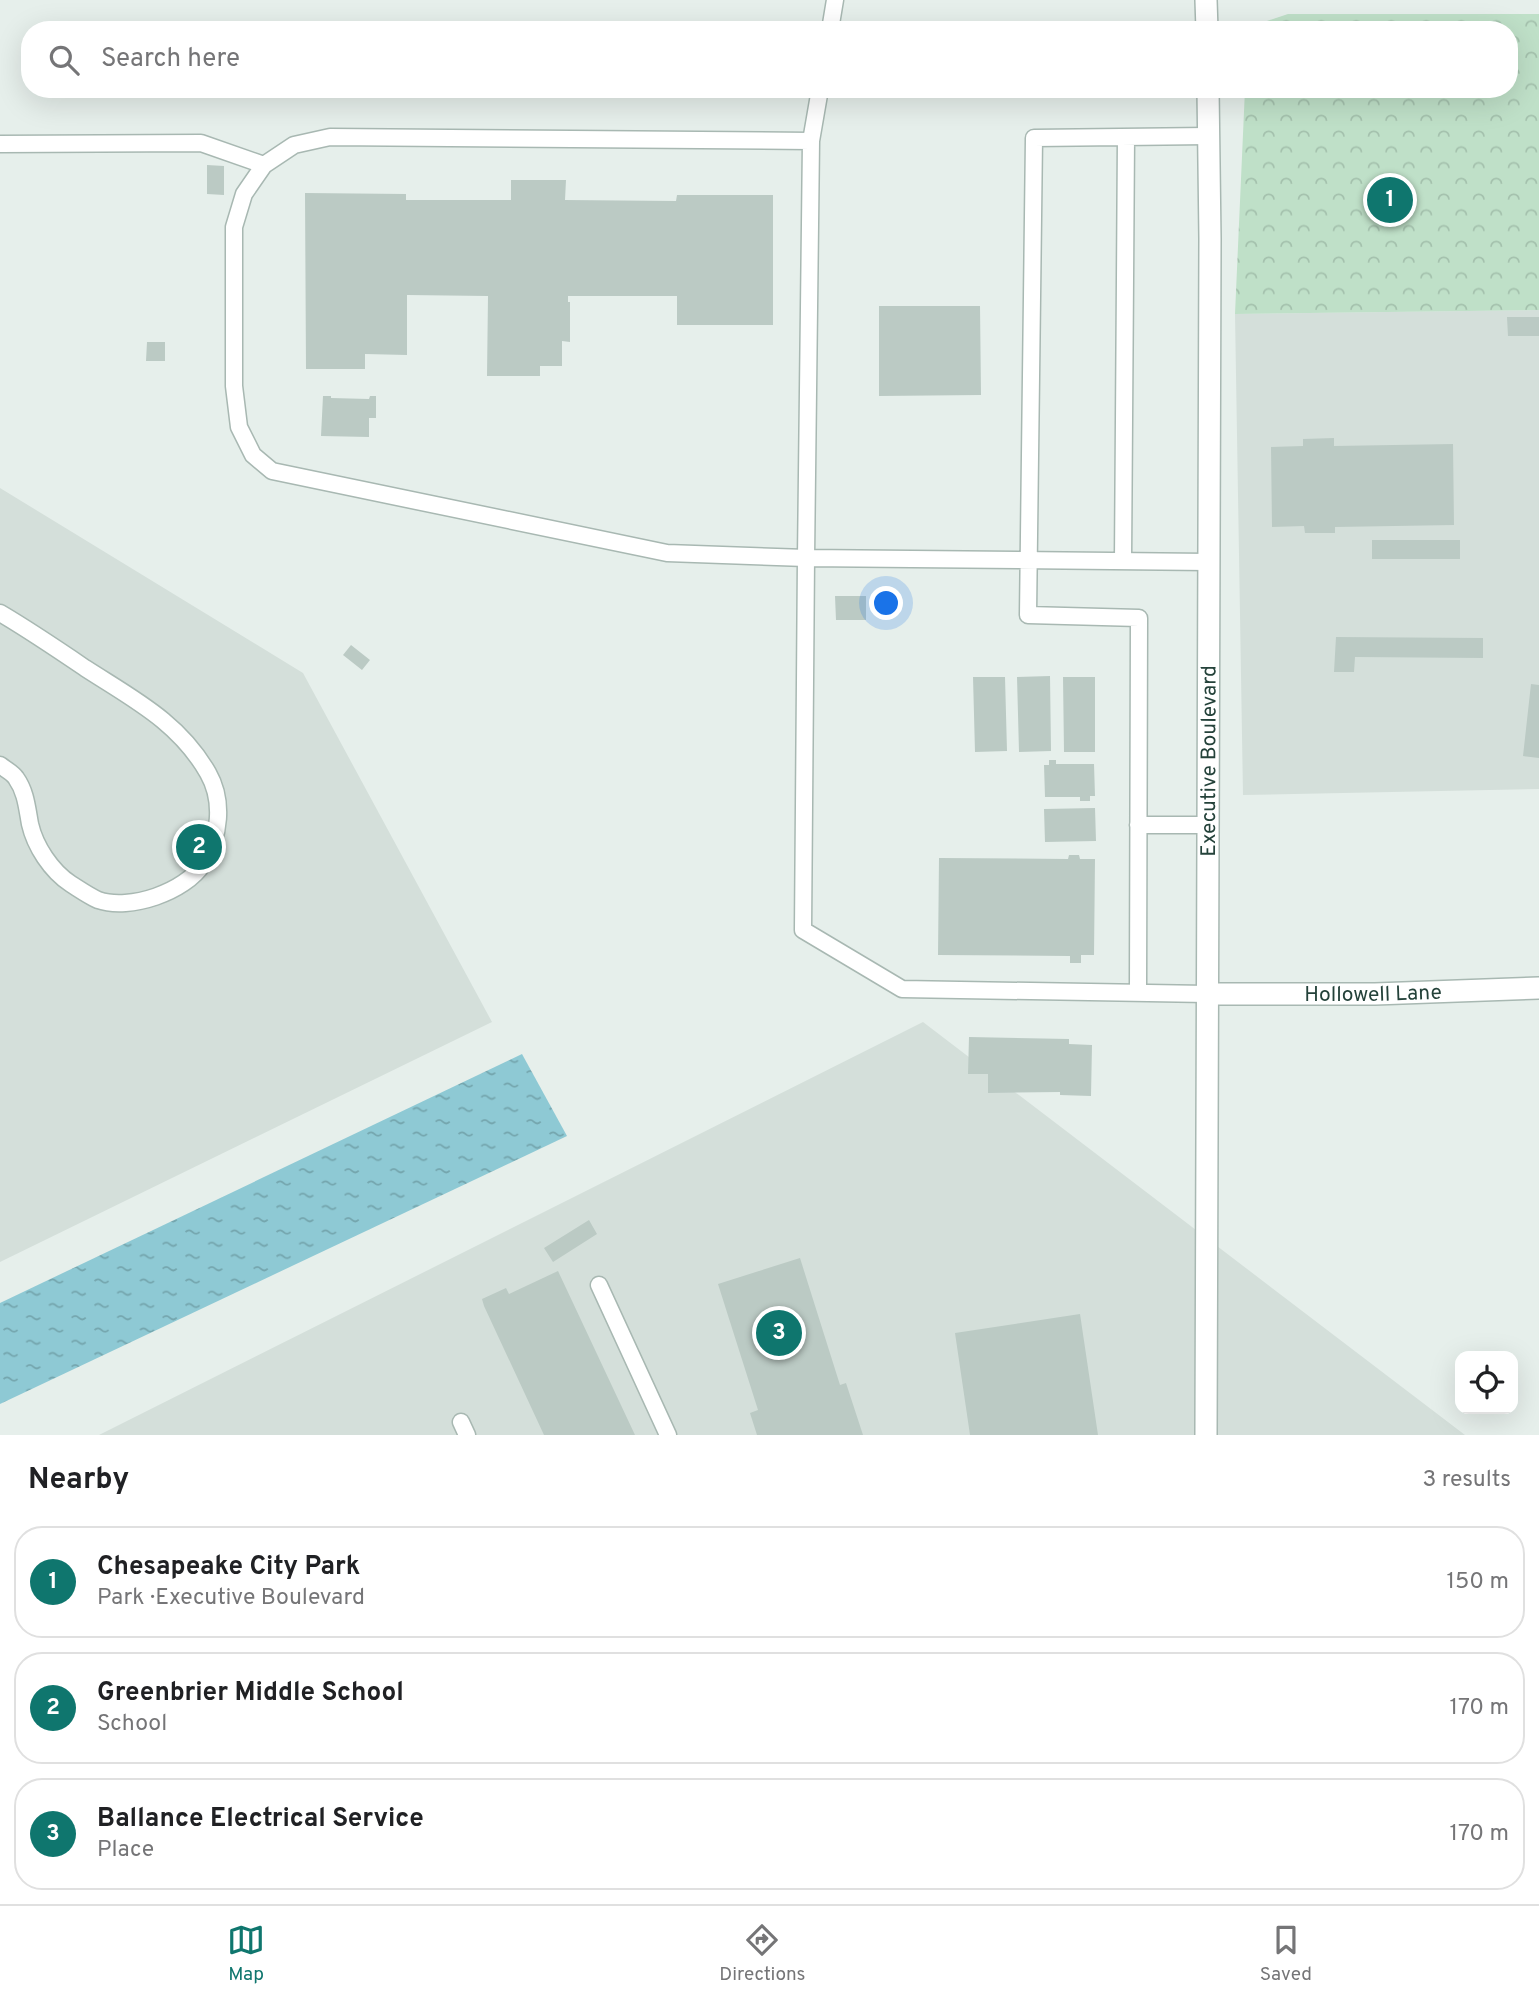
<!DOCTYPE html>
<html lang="en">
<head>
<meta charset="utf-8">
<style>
  :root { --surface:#fff; --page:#f2f2f2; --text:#202124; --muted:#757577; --line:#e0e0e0; --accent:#0f766e }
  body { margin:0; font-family:Overpass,sans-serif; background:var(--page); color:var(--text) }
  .controls { position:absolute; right:21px; bottom:21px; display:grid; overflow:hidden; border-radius:14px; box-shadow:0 7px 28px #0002 }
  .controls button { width:63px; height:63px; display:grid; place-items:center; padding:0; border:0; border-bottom:2px solid var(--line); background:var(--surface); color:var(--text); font:35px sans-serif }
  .you { position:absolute; left:887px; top:604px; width:24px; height:24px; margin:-18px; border:5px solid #fff; border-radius:50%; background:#1a73e8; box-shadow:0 0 0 10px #1a73e833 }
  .badge { display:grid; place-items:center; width:46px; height:46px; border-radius:50%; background:var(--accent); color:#fff; font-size:23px; font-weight:700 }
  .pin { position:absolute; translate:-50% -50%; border:4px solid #fff; box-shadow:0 2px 7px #0006 }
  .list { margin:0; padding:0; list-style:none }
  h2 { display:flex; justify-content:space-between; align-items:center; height:91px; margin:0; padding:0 28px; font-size:30px }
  h2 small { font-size:23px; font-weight:400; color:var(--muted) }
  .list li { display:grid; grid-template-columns:46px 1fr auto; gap:21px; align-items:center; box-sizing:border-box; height:112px; margin:0 14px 14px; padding:0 14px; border:2px solid var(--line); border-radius:28px }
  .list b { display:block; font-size:26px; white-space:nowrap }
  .list p { margin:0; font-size:23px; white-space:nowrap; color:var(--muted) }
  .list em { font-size:23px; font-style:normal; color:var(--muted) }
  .icon { flex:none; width:38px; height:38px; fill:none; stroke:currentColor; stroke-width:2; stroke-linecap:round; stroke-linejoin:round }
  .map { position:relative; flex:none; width:1539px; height:1435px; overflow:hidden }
  .search { position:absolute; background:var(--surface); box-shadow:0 7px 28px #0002; left:21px; right:21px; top:21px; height:77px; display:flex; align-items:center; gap:18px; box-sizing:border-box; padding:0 24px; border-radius:28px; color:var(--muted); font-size:26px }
  .sheet { height:469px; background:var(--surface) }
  nav { display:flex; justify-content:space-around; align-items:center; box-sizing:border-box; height:98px; border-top:2px solid var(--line); background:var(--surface); font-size:19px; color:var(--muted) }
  nav a { display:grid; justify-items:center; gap:4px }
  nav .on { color:var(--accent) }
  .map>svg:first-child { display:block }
  .built { fill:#d4dfda }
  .forest { fill:url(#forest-crowns) }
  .water { fill:url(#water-ripples) }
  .building { fill:#bbcac4 }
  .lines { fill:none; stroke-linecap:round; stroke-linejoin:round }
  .service-casing { stroke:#a8b8b2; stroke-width:19 }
  .minor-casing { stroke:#a8b8b2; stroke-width:24 }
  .tertiary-casing { stroke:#a8b8b2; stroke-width:24 }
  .service { stroke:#fff; stroke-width:16 }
  .minor { stroke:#fff; stroke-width:21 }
  .tertiary { stroke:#fff; stroke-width:21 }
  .labels { text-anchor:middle; stroke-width:7; stroke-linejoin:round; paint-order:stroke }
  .street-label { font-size:21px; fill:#24423a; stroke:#f7fbf9 }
</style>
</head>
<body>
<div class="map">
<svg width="1539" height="1435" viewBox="0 0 1539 1435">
  <defs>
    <pattern id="forest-crowns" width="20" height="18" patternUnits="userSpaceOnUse" patternTransform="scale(1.75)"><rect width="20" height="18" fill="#bfe0c8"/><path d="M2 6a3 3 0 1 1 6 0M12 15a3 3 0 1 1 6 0" fill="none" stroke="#a4c1ad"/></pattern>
    <pattern id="water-ripples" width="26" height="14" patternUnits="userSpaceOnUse" patternTransform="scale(1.75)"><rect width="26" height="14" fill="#8ec9d4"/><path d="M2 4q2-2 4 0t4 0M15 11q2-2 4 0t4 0" fill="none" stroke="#74a5ad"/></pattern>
  </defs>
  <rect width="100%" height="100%" fill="#e6efeb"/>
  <path class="built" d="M1539,310V789L1243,795L1235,314Z
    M0,488L303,673L492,1022L0,1262Z
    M923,1022L1465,1435H99Z"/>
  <path class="forest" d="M1288,14H1539V310L1235,314L1245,89H1509V30H1259L1264,22Z"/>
  <path class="water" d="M522,1054L567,1136L0,1404V1303Z"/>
  <path class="building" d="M207,165L224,166V195L207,194Z
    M511,180H566L565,200L676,201L677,195H773V325H677V296H568V302H570V342L562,341V366H540V376H487L488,296L407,295V355L365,354V369H306L305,193L406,194V200H511Z
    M879,306H980L981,395L879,396Z
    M1507,317H1539V336H1508Z
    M147,342H165V361H146Z
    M323,396H331V398L369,399L370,396H376V418H369V437L321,436Z
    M1334,438V446L1453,444L1454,525L1335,527V533H1305L1304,526L1272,527L1271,447L1303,446V439Z
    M1372,540H1460V559H1372Z
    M835,596H866V620H836Z
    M1336,637L1483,638V658L1355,657L1354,672H1334Z
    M351,645L370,660L362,670L343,655Z
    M1050,676L1051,751L1019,752L1017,677Z
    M973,677H1005L1007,751L975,752Z
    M1063,677H1095V752H1064Z
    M1531,684L1539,685V758L1523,756Z
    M1049,760H1056V764H1094L1095,796H1090V801H1080V797H1045L1044,765H1049Z
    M1095,808L1096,841L1045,842L1044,809Z
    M1069,855H1079L1080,859H1095L1094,955H1081V963H1070V956L938,955L939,858L1068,859Z
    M969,1037L1069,1039V1044L1092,1045L1091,1096L1060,1095V1092L988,1093V1074H968Z
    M589,1220L597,1234L553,1262L544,1248Z
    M800,1258L840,1385L846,1383L863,1435H757L750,1413L758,1410L718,1284Z
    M558,1271L635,1435H544L484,1306L482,1299L506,1288L509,1294Z
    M1080,1314L1098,1435H970L955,1333Z"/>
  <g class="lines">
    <g class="service-casing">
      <path id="service" d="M830,30L835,0
        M811,141L330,137L294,145L264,165L244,194L234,227V386L239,427L253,455L272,471L667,553L806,558L811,141L820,89
        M0,144L201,143L264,165
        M1123,561L1126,137
        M0,613C29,630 57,649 85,668C133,699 179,722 208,773C224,801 220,837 203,864C185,892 130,911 98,900C89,896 79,889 71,884C51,871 35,846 30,824C27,808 26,792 16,778C13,773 5,769 0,765
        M1138,825H1207
        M1138,993L1139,618L1028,615L1034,138L1208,136
        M1207,994L902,989L803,930L806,558L1209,562
        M599,1285L668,1435
        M461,1422L467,1435"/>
    </g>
    <g class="minor-casing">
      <g id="minor">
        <path id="s1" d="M1207,994H1375L1539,988"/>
      </g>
    </g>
    <g class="tertiary-casing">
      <g id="tertiary">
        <path d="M1206,0L1207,30"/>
        <path id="s2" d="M1206,1435L1210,239L1208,89"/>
      </g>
    </g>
    <use href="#service" class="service"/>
    <use href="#minor" class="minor"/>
    <use href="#tertiary" class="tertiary"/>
  </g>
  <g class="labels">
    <g class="street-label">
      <text dy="7" stroke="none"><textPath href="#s2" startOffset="674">Executive Boulevard</textPath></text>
      <text dy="7" stroke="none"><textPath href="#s1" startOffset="166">Hollowell Lane</textPath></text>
    </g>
  </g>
</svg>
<div class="controls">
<button><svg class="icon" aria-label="locate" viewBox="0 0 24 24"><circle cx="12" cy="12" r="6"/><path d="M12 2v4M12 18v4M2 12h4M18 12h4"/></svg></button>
</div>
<div class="you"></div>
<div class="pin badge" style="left:1390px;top:200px">1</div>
<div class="pin badge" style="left:199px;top:847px">2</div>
<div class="pin badge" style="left:779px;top:1333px">3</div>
<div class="search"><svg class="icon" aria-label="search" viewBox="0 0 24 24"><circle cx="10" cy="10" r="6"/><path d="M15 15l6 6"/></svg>Search here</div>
</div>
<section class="sheet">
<h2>Nearby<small>3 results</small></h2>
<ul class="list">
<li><span class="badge">1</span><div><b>Chesapeake City Park</b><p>Park · Executive Boulevard</p></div><em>150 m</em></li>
<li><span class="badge">2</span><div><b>Greenbrier Middle School</b><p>School</p></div><em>170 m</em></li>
<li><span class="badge">3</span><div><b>Ballance Electrical Service</b><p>Place</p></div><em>170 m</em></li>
</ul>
</section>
<nav>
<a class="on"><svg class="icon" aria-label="map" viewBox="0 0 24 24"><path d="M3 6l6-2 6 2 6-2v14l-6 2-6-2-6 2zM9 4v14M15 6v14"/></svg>Map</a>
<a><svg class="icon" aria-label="directions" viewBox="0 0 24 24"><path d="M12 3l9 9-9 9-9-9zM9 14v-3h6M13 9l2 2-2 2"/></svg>Directions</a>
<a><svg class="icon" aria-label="saved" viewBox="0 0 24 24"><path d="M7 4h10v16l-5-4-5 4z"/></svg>Saved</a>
</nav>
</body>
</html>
